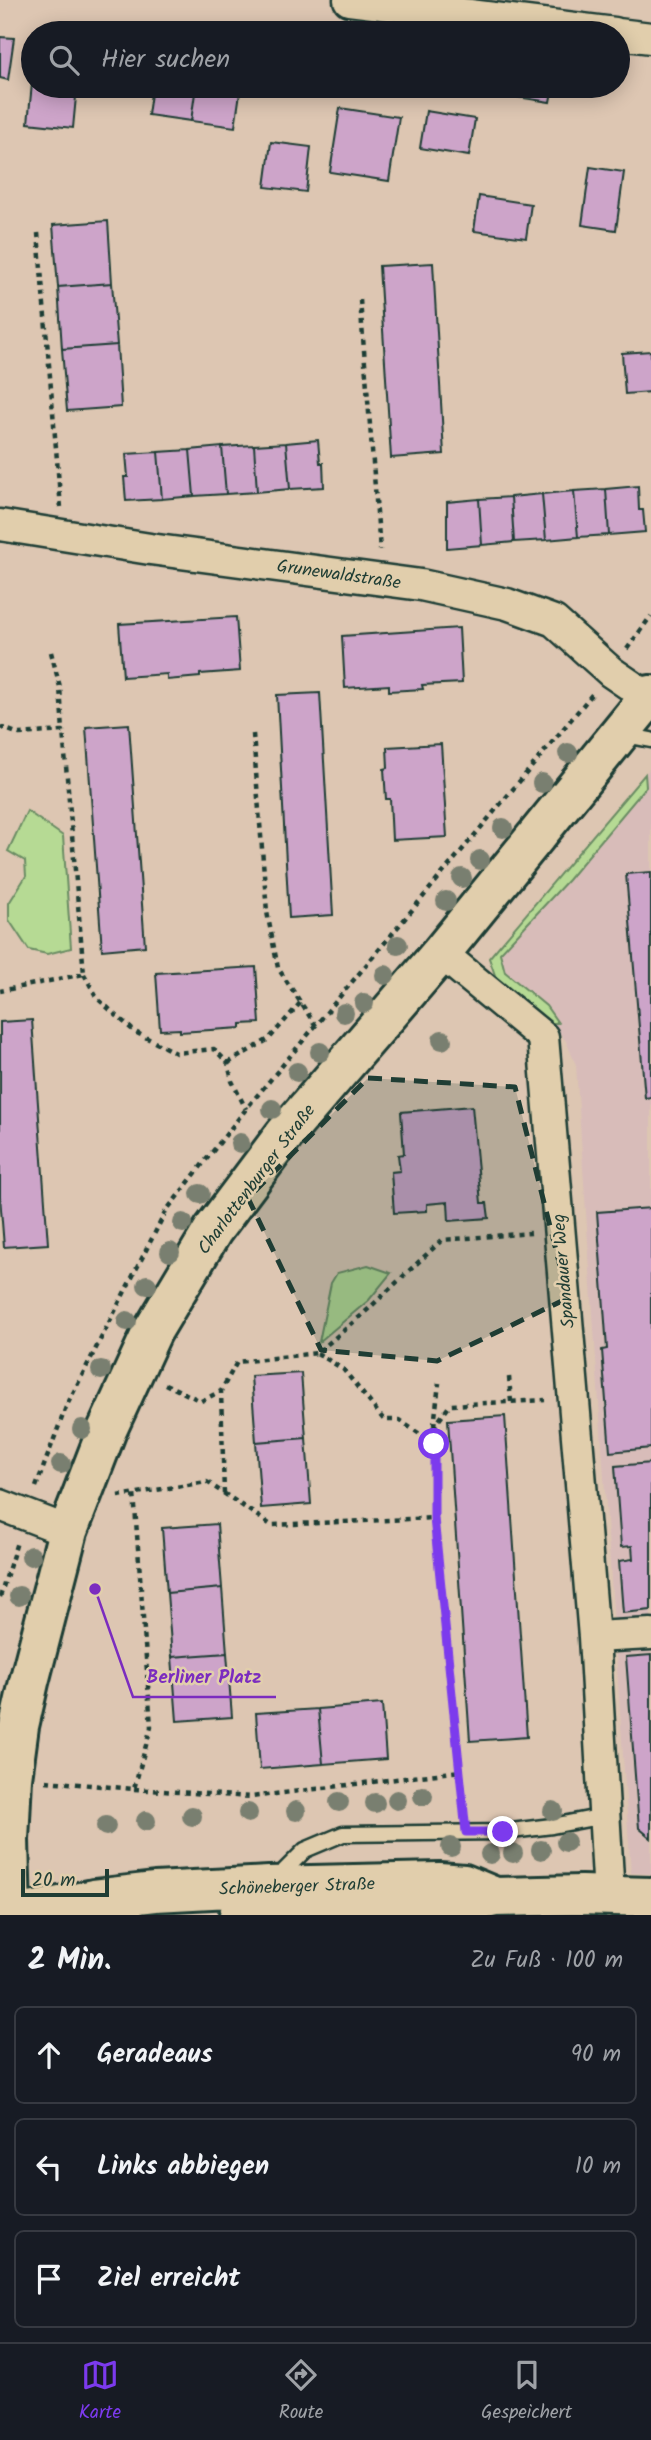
<!DOCTYPE html>
<html lang="de">
<head>
<meta charset="utf-8">
<style>
  :root { --surface:#171b24; --page:#20242c; --text:#f1f3f6; --muted:#9ea1a6; --line:#363941; --accent:#7c3aed }
  body { margin:0; font-family:Kalam,sans-serif; background:var(--page); color:var(--text) }
  .scale { position:absolute; left:21px; bottom:18px; width:88px; box-sizing:border-box; padding-left:7px; border:4px solid #1f3d34; border-top:0; font-size:19px; line-height:24px; white-space:nowrap; color:#1f3d34; -webkit-text-stroke:5px #e1ceac; paint-order:stroke }
  .stop { position:absolute; width:21px; height:21px; margin:-16px; border:5px solid #7c3aed; border-radius:50%; background:#fff }
  .stop.end { background:#7c3aed; border-color:#fff; box-shadow:0 2px 7px #0008 }
  .list { margin:0; padding:0; list-style:none }
  h2 { display:flex; justify-content:space-between; align-items:center; height:91px; margin:0; padding:0 28px; font-size:30px }
  h2 small { font-size:23px; font-weight:400; color:var(--muted) }
  .list li { display:grid; grid-template-columns:46px 1fr auto; gap:21px; align-items:center; box-sizing:border-box; height:98px; margin:0 14px 14px; padding:0 14px; border:2px solid var(--line); border-radius:10px }
  .list b { display:block; font-size:26px; white-space:nowrap }
  .list em { font-size:23px; font-style:normal; color:var(--muted) }
  .icon { flex:none; width:38px; height:38px; fill:none; stroke:currentColor; stroke-width:2; stroke-linecap:round; stroke-linejoin:round }
  .map { position:relative; flex:none; width:651px; height:1915px; overflow:hidden }
  .search { position:absolute; background:var(--surface); box-shadow:0 4px 18px #0003; left:21px; right:21px; top:21px; height:77px; display:flex; align-items:center; gap:18px; box-sizing:border-box; padding:0 24px; border-radius:38px; color:var(--muted); font-size:26px }
  .sheet { height:427px; background:var(--surface) }
  nav { display:flex; justify-content:space-around; align-items:center; box-sizing:border-box; height:98px; border-top:2px solid var(--line); background:var(--surface); font-size:19px; color:var(--muted) }
  nav a { display:grid; justify-items:center; gap:4px }
  nav .on { color:var(--accent) }
  .map>svg:first-child { display:block }
  .built { fill:#d8bcb9 }
  .green { fill:#b6da94; stroke:#6a8c64; stroke-width:2 }
  .building { fill:#cda4c9; stroke:#1f3d34; stroke-width:2 }
  .lines { fill:none; stroke-linecap:round; stroke-linejoin:round }
  .lane-casing { stroke:#1f3d34; stroke-width:19 }
  .street-casing { stroke:#1f3d34; stroke-width:35 }
  .secondary-casing { stroke:#1f3d34; stroke-width:44 }
  .path { stroke:#1f3d34; stroke-width:4.5; stroke-dasharray:5 5; stroke-linecap:butt }
  .lane { stroke:#e1ceac; stroke-width:14 }
  .street { stroke:#e1ceac; stroke-width:30 }
  .secondary { stroke:#e1ceac; stroke-width:38 }
  .tree { fill:#797f6f }
  .route { stroke:#7c3aed; stroke-width:9 }
  .marked { fill:#1f3d34; fill-opacity:0.2; stroke:#1f3d34; stroke-width:5; stroke-dasharray:14 9; stroke-linejoin:round }
  .labels { text-anchor:middle; stroke-width:5; stroke-linejoin:round; paint-order:stroke }
  .street-label { font-size:18px; fill:#1f3d34; stroke:#e1ceac }
  .leader { fill:none; stroke:#7b2cbf; stroke-width:2.5 }
  .callout-dot { fill:#7b2cbf; stroke:#e1ceac; stroke-width:2.5 }
  .callout-label { font-size:19px; text-anchor:middle; font-weight:bold; fill:#7b2cbf; stroke:#e1ceac; stroke-width:5; stroke-linejoin:round; paint-order:stroke }
</style>
</head>
<body>
<div class="map">
<svg width="651" height="1915" viewBox="0 0 651 1915">
  <rect width="100%" height="100%" fill="#ddc6b2"/>
  <filter id="ink" filterUnits="userSpaceOnUse"><feTurbulence type="fractalNoise" baseFrequency=".0143" numOctaves="2"/><feDisplacementMap in="SourceGraphic" scale="14" xChannelSelector="R" yChannelSelector="G"/><feConvolveMatrix kernelMatrix="1 2 1 2 8 2 1 2 1" color-interpolation-filters="sRGB"/></filter>
  <g filter="url(#ink)">
    <path class="built" d="M651,767V1874L631,1873L576,1065L566,1041L551,1023L496,978L489,958Z"/>
    <path class="green" d="M645,774L646,787L568,880L500,953L505,972L546,1006L558,1023H551L496,978L489,958Z
      M27,811L63,836L71,948L47,954L29,950L9,920V903L26,876L25,861L8,851Z
      M368,1265L391,1273L369,1300L319,1342L331,1283L337,1273Z"/>
    <path class="building" d="M0,37L14,38L8,80L0,78Z
      M33,74V86H77L73,128L28,123Z
      M152,86H196L191,121L148,115Z
      M196,86H241L235,127L191,121Z
      M519,86H553L550,102L517,97Z
      M340,108L399,117L389,181L330,172Z
      M426,111L475,119L469,156L420,148Z
      M271,142L311,147L306,192L265,187Z
      M590,167L624,172L616,230L582,225Z
      M479,196L531,204L526,238L474,231Z
      M108,221L112,283L58,287L53,225Z
      M433,263L444,454L391,458L379,266Z
      M112,283L117,345L62,349L58,287Z
      M117,345L121,407L67,411L62,349Z
      M651,351V392L625,394L622,353Z
      M318,440L320,463H323L324,487L290,489L286,443Z
      M286,443L290,489L257,492L254,445Z
      M254,445L257,492L226,494L222,447Z
      M222,447L226,494L194,496L190,450Z
      M190,450L194,496L162,499L158,452Z
      M158,452L162,499L126,501L124,477H128L126,454Z
      M638,486L639,510H643L645,532L609,535L606,489Z
      M606,489L609,535L578,537L574,491Z
      M574,491L578,537L546,540L542,494Z
      M542,494L546,540L514,542L511,497Z
      M511,497L514,542L482,545L479,499Z
      M479,499L482,545L447,548V502Z
      M236,617L240,671L200,674V677L167,680V674L123,677L119,624Z
      M459,628L462,683L422,685L423,689L389,691V685L345,688L342,636Z
      M320,693L333,915L289,918L277,695Z
      M129,724L145,946L102,950L86,727Z
      M441,744L447,837L392,840L390,799H386L384,769L388,768L387,747Z
      M651,872V1097L645,1098L626,874Z
      M256,967L260,1023L241,1024V1028L180,1032V1029L160,1030L156,973Z
      M32,1020L48,1244L4,1247L0,1196V1022Z
      M472,1106L481,1203H487L489,1218L449,1221L448,1202L427,1204V1211L394,1213L391,1172L400,1171L398,1155L404,1154L401,1112Z
      M651,1208V1448L610,1452L602,1350L607,1349L597,1212Z
      M301,1373L306,1438L256,1442L251,1376Z
      M505,1416L527,1737L470,1741L448,1420Z
      M306,1438L311,1504L261,1508L256,1442Z
      M651,1463V1610L623,1613L619,1561L633,1559L632,1546L621,1547L615,1466Z
      M217,1524L222,1588L167,1593L162,1528Z
      M222,1588L227,1653L172,1657L167,1593Z
      M227,1653L232,1717L177,1721L172,1657Z
      M651,1655V1838L639,1828L626,1657Z
      M382,1704L386,1759L323,1764L318,1709Z
      M318,1709L323,1764L260,1769L256,1713Z"/>
    <g class="lines">
      <g class="lane-casing">
        <path id="lane" d="M625,735L651,740
          M276,1879L305,1850L343,1834L503,1832L552,1826L604,1816"/>
      </g>
      <g class="street-casing">
        <path id="street" d="M349,0L615,33
          M618,34L651,38
          M0,525L150,549L421,585L507,604L554,621L611,672L649,698
          M441,953L543,1037L594,1637L609,1896
          M0,1505L68,1531
          M594,1637L651,1634"/>
      </g>
      <g class="secondary-casing">
        <path id="secondary" d="M11,1915L9,1840L12,1778L19,1726L29,1682L68,1531L107,1430L152,1332L213,1230L285,1134L441,953L651,695
          M15,1915L94,1899L155,1892L269,1886L439,1882L464,1884L495,1897
          M239,1915L305,1911L439,1910L495,1897L581,1895L651,1897"/>
      </g>
      <path class="path" d="M38,233L61,508
        M360,300L380,550
        M627,649L651,616
        M51,652L60,687L63,731
        M0,727L19,734L63,731L84,974L0,991
        M253,734L267,912L278,968L316,1026
        M84,974L97,998L135,1032L176,1053L214,1049L228,1063L232,1081L246,1109
        M228,1063L269,1039L301,1002
        M317,1353L343,1369L384,1420H399L433,1443
        M509,1377L511,1402
        M165,1384L201,1401L221,1391
        M434,1426L439,1383
        M36,1487L66,1407L166,1211L246,1109L594,692
        M224,1494L221,1391L237,1362L317,1353L362,1315L442,1240L531,1233
        M118,1496L207,1482L271,1525L434,1518L465,1814
        M434,1518V1427L450,1405L545,1400
        M0,1597L17,1542
        M46,1781L134,1789L151,1727L134,1493
        M134,1789L251,1797L461,1771"/>
      <use href="#lane" class="lane"/>
      <use href="#street" class="street"/>
      <use href="#secondary" class="secondary"/>
    </g>
    <g class="tree">
      <circle cx="568" cy="753" r="10"/>
      <circle cx="542" cy="783" r="10"/>
      <circle cx="503" cy="828" r="10"/>
      <circle cx="480" cy="860" r="10"/>
      <circle cx="462" cy="878" r="10"/>
      <circle cx="446" cy="901" r="10"/>
      <circle cx="398" cy="945" r="10"/>
      <circle cx="385" cy="975" r="10"/>
      <circle cx="364" cy="1003" r="10"/>
      <circle cx="344" cy="1013" r="10"/>
      <circle cx="442" cy="1040" r="10"/>
      <circle cx="320" cy="1052" r="10"/>
      <circle cx="297" cy="1072" r="10"/>
      <circle cx="272" cy="1109" r="10"/>
      <circle cx="240" cy="1143" r="10"/>
      <circle cx="200" cy="1194" r="10"/>
      <circle cx="183" cy="1223" r="10"/>
      <circle cx="170" cy="1252" r="10"/>
      <circle cx="147" cy="1285" r="10"/>
      <circle cx="127" cy="1321" r="10"/>
      <circle cx="101" cy="1370" r="10"/>
      <circle cx="82" cy="1429" r="10"/>
      <circle cx="61" cy="1464" r="10"/>
      <circle cx="31" cy="1556" r="10"/>
      <circle cx="19" cy="1596" r="10"/>
      <circle cx="423" cy="1796" r="10"/>
      <circle cx="397" cy="1800" r="10"/>
      <circle cx="339" cy="1802" r="10"/>
      <circle cx="375" cy="1803" r="10"/>
      <circle cx="296" cy="1811" r="10"/>
      <circle cx="553" cy="1811" r="10"/>
      <circle cx="248" cy="1813" r="10"/>
      <circle cx="192" cy="1816" r="10"/>
      <circle cx="146" cy="1821" r="10"/>
      <circle cx="106" cy="1826" r="10"/>
      <circle cx="566" cy="1842" r="10"/>
      <circle cx="451" cy="1847" r="10"/>
      <circle cx="541" cy="1850" r="10"/>
      <circle cx="513" cy="1853" r="10"/>
      <circle cx="490" cy="1854" r="10"/>
    </g>
  </g>
  <g class="lines" filter="url(#ink)">
    <path class="route" d="M434,1444V1518L466,1832H503"/>
  </g>
  <path class="marked" d="M368,1078L515,1087L568,1298L437,1361L321,1350L248,1198Z"/>
  <g class="labels">
    <g class="street-label">
      <text transform="translate(339 574) rotate(8)" y="6">Grunewaldstraße</text>
      <text transform="translate(256 1179) rotate(-53)" y="6">Charlottenburger Straße</text>
      <text transform="translate(563 1271) rotate(-95)" y="6">Spandauer Weg</text>
      <text transform="translate(297 1886) rotate(-2)" y="6">Schöneberger Straße</text>
    </g>
  </g>
  <path class="leader" d="M95 1589L133 1697H276"/>
  <circle class="callout-dot" cx="95" cy="1589" r="7"/>
  <g class="callout-label">
    <text x="204" y="1683">Berliner Platz</text>
  </g>
</svg>
<div class="scale">20 m</div>
<div class="stop" style="left:434px;top:1444px"></div>
<div class="stop end" style="left:503px;top:1832px"></div>
<div class="search"><svg class="icon" aria-label="search" viewBox="0 0 24 24"><circle cx="10" cy="10" r="6"/><path d="M15 15l6 6"/></svg>Hier suchen</div>
</div>
<section class="sheet">
<h2>2 Min.<small>Zu Fuß · 100 m</small></h2>
<ul class="list">
<li><svg class="icon" aria-label="ahead" viewBox="0 0 24 24"><path d="M12 20V5M6 11l6-6 6 6"/></svg><div><b>Geradeaus</b></div><em>90 m</em></li>
<li><svg class="icon" aria-label="left" viewBox="0 0 24 24"><path d="M17 20v-9H6M10 6l-5 5 5 5"/></svg><div><b>Links abbiegen</b></div><em>10 m</em></li>
<li><svg class="icon" aria-label="arrive" viewBox="0 0 24 24"><path d="M6 21V4h12l-3 4 3 4H6"/></svg><div><b>Ziel erreicht</b></div></li>
</ul>
</section>
<nav>
<a class="on"><svg class="icon" aria-label="map" viewBox="0 0 24 24"><path d="M3 6l6-2 6 2 6-2v14l-6 2-6-2-6 2zM9 4v14M15 6v14"/></svg>Karte</a>
<a><svg class="icon" aria-label="directions" viewBox="0 0 24 24"><path d="M12 3l9 9-9 9-9-9zM9 14v-3h6M13 9l2 2-2 2"/></svg>Route</a>
<a><svg class="icon" aria-label="saved" viewBox="0 0 24 24"><path d="M7 4h10v16l-5-4-5 4z"/></svg>Gespeichert</a>
</nav>
</body>
</html>
